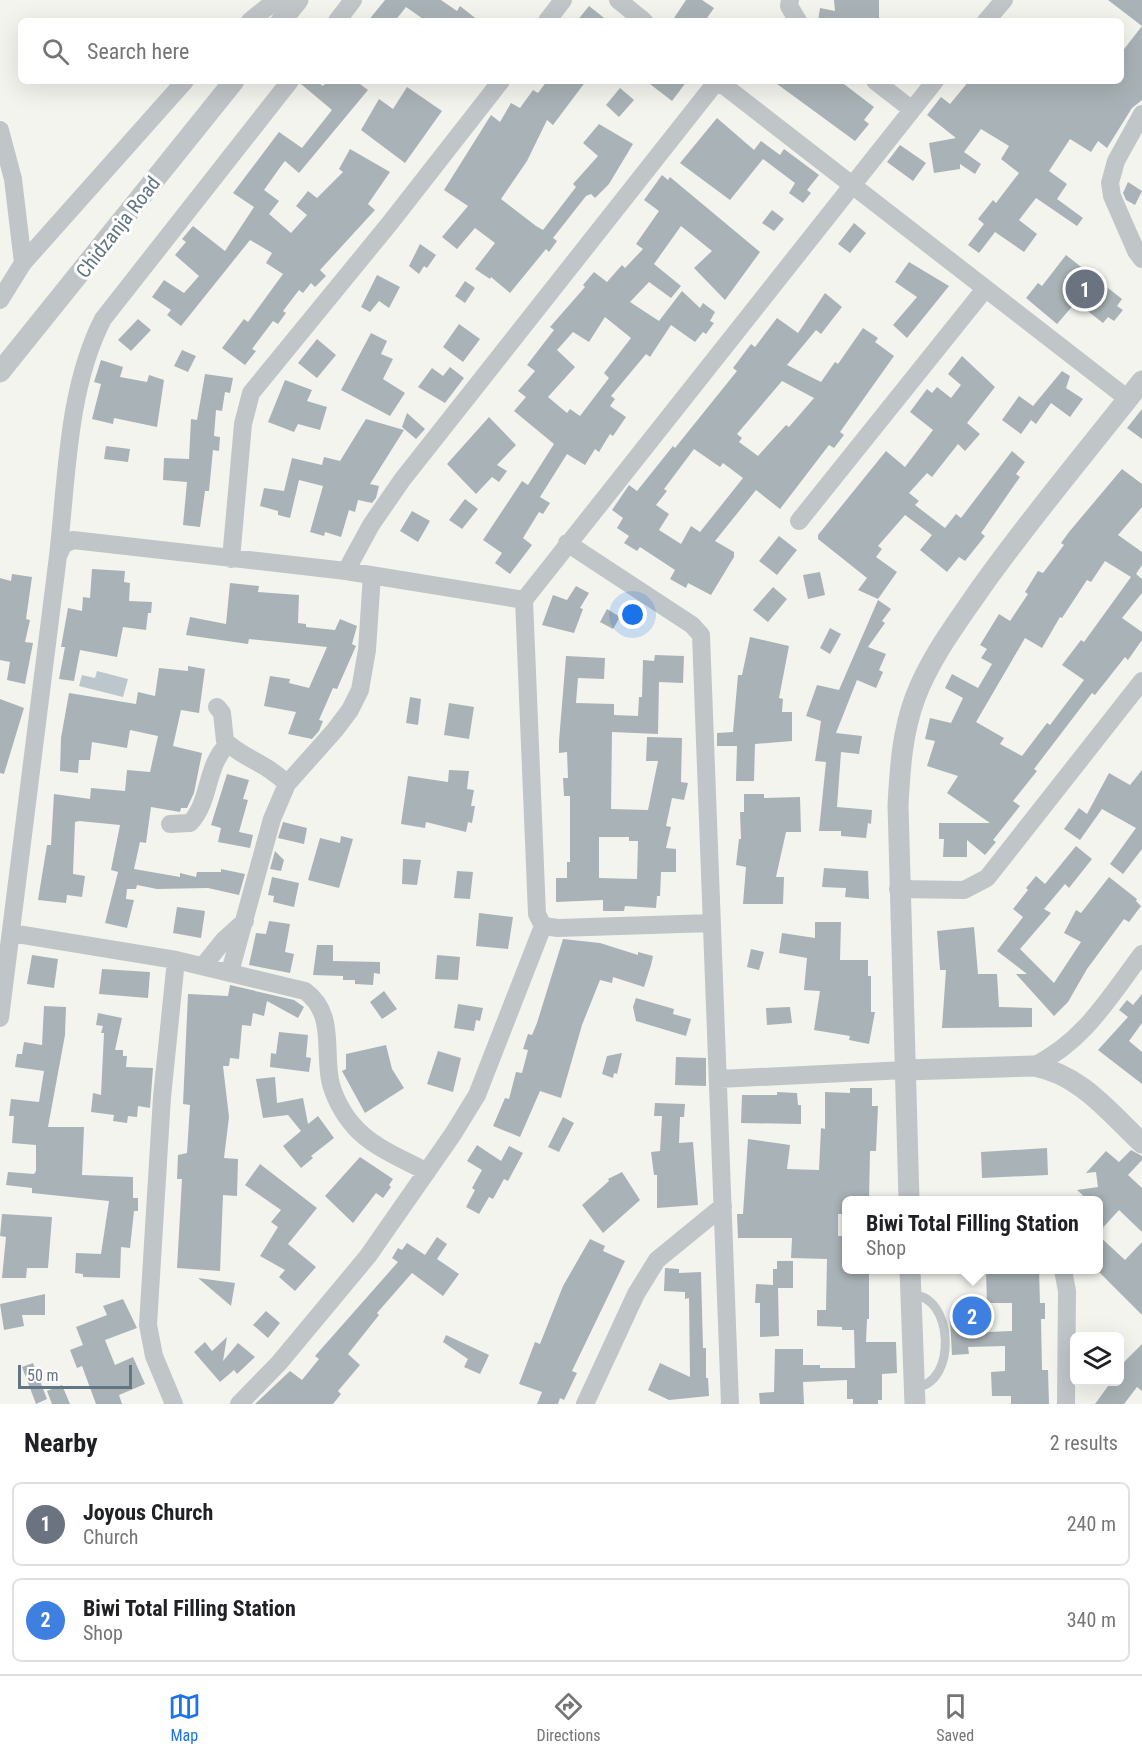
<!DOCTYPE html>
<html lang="en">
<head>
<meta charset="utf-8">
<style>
  :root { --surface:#fff; --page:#f2f2f2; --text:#202124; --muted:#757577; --line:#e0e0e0; --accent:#1a73e8 }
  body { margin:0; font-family:"Roboto Condensed",sans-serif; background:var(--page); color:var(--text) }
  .controls { position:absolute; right:18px; bottom:18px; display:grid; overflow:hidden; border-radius:9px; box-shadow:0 6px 24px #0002 }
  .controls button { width:54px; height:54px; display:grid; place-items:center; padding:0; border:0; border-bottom:2px solid var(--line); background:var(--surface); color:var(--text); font:30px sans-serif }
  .scale { position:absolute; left:18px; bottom:15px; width:114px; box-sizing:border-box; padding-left:6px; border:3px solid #617582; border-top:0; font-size:16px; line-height:21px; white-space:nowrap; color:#617582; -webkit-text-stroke:4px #fff; paint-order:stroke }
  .you { position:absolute; left:633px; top:615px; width:21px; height:21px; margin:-15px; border:4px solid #fff; border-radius:50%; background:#1a73e8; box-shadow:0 0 0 9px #1a73e833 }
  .badge { display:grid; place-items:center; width:39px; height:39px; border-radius:50%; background:var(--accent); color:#fff; font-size:20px; font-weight:700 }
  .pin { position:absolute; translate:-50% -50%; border:3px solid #fff; box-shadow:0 2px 6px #0006 }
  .popup { position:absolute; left:842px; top:1196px; width:261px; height:78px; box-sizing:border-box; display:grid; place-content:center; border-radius:9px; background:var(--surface); filter:drop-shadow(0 2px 4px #0005); font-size:20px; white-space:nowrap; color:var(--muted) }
  .popup b { font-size:22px; color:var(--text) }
  .popup::after { content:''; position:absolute; left:50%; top:100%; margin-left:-12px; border:12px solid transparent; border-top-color:var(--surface) }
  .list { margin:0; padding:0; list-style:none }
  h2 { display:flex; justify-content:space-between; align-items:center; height:78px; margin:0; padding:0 24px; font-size:26px }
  h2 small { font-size:20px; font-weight:400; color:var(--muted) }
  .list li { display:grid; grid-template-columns:39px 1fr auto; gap:18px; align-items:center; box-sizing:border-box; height:84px; margin:0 12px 12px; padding:0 12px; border:2px solid var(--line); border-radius:9px }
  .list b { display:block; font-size:22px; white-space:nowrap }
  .list p { margin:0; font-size:20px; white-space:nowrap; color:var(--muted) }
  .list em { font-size:20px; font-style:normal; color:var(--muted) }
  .icon { flex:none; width:33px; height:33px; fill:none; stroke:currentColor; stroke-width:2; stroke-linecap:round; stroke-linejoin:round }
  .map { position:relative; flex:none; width:1142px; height:1404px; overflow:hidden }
  .search { position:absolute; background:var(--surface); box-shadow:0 6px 24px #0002; left:18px; right:18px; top:18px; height:66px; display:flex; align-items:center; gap:15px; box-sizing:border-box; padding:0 21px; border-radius:9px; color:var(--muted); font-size:22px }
  .sheet { height:270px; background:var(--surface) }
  nav { display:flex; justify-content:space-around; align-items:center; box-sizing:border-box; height:84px; border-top:2px solid var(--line); background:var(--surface); font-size:16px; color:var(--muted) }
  nav a { display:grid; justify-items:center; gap:3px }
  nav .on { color:var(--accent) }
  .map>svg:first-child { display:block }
  .water { fill:#bbc7cc }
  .building { fill:#a9b2b6; fill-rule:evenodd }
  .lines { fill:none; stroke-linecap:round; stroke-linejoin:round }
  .service { stroke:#c0c5c7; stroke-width:9 }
  .minor { stroke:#c0c5c7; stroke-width:18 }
  .tertiary { stroke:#c0c5c7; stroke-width:21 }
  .labels { text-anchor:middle; stroke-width:6; stroke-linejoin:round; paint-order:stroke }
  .street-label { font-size:20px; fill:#617582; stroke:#fff }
</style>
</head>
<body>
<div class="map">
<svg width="1142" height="1404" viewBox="0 0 1142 1404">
  <rect width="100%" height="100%" fill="#f4f4ef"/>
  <path class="water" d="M97,671L128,679L123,697L79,686L82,675L95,678Z"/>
  <path class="building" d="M385,0H441L457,11L460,6L479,21H426L406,7L395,21H368Z
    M686,0H702L714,8L705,21H672Z
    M834,0H879V21H818L820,8L835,11Z
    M1108,0H1142V100L1132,108L1107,148L1098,141L1091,152L1070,139L1049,171L1067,184L1057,199L1083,218L1077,226L1036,198L1019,220L1037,234L1024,252L995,232L979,253L968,245L984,224L978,219L993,200L996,203L1019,173L1001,159L1009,146L981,129L964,152L981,164L975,174L960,164V169L934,173L929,143L956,138L927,115L941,97L950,104L969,81H1121V53L1142,26Z
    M589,6L608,21H577Z
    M301,81H316L323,86L327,81H356L368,90L299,173L285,161L281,166L264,190L279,201L269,214L291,233L307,215L296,206L308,191L317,198L343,172L339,169L350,149L390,172L368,204L375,210L320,270L326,276L315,287L311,283L303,293L299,290L283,311L286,313L278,324L273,321L252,349L256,351L245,365L222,348L244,319L248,322L283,274L266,263L272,253L250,240L181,326L167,315L171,310L152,297L164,280L184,293L199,276L175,255L186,242L182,239L193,226L225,251L254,207L233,193L279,132L302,148L332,110L301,84Z
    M547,81H586L553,125L547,120L527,161L501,199L536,226L543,230L576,187L573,184L598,156L583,143L599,124L633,144L609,184L595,198L591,194L586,196L553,238L557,241L549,252L546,249L510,293L491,277L490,279L475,269L495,243L475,228L457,249L442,237L468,206L444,190L491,115L500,122L511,103L520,108L533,90L538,93Z
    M646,81H687L672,101Z
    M773,81H840L874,107L864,120L869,124L855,141Z
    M407,87L442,111L405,163L361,130L379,99L393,109Z
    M620,88L634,100L619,117L606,105Z
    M717,118L754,150L761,141L780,155L784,149L819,175L807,190L811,193L803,203L789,193L795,183L763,159L730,200L680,163Z
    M900,145L926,163L913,181L887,162Z
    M662,175L668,180L670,177L760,252L725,300L694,268L712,251L681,226L654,264L681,286L671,298L649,282L630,302L659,321L682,291L700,308L703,303L715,312L710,321L714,323L706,334L703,332L695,342L671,325L650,357L646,354L611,396L615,399L610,406L626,417L613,436L610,434L599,452L595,449L585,465L567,454L540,497L550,503L543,514L539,512L523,538L532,545L510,574L495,563L502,553L483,540L522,481L528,485L554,444L514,411L526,397L518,391L535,371L527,365L554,330L550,327L585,287L583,285L594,272L607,282L622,265L625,268L643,249L636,244L659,211L644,200ZM605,317L631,338L604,373L609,378L580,416L570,409L567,413L548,397L575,367L557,350L573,332L589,342Z
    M1128,182L1142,191L1135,205L1126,200L1123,193Z
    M772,210L784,219L774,231L762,223Z
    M854,223L866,233L850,253L838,244Z
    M420,244L436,255L427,268L424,266L419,274L409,266Z
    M1066,255L1122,299L1117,306L1123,310L1114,321L1108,317L1103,323L1076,302L1057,324L1026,298L1038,283L1042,286Z
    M909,262L949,286L907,338L893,325L917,297L895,282Z
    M377,275L400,287L389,308L379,301L370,312L361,307Z
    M465,281L475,288L465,303L455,296Z
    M825,293L842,307L821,334L816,330L787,365L821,382L835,362L838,364L863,328L878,338L875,342L894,356L840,432L844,435L834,448L829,445L780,509L756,490L715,541L734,552V557L711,595L688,583L686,588L670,579L675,570L640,547L637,551L624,543L629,536L617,528L623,518L612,510L629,485L637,491L673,446L675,448L737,371L733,368L751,344L755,347L777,318L798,333ZM782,381L814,398L789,427L786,425L758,456L739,442L742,438L737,434ZM694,449L720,467L723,463L743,478L700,532L691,526L681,544L659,530L669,514L656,505L667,491L664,489Z
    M138,319L151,330L131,351L118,340Z
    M459,324L480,339L463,362L443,347Z
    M371,333L387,341L381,354L393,359L383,379L405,393L390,416L341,390Z
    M317,339L336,355L317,378L298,363Z
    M182,350L196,356L188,372L174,366Z
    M962,356L995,387L967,423L980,434L965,451L958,444L932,477L927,473L909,493L919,501L915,505L945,528L956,514L961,518L1012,451L1025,462L1016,474L1020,477L981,533L985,536L965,561L959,557L947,572L920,550L932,535L905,515L878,546L882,549L876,557L897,572L878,599L858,590L867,578L818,539V535L886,451L905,467L933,430L910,412L927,389L932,393L937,387L951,398L961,385L948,374Z
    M101,360L123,367L120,377L147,382L149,375L164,380L157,427L114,418L113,424L92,419L101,384L94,382Z
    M450,367L464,378L445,403L418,387L432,368L443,376Z
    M1062,371L1070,376L1066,388L1083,399L1070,417L1051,403L1036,424L1031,420L1021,434L1002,420L1019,396L1033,406Z
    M205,374L233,378L230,393L225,392L222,411L216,410L214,436L220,437L219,451L213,450L209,491H205L200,527L183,525L187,482L163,480L164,458L189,459L191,419L197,420Z
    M285,380L312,390L307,401L327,407L320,430L298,424L294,432L268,422Z
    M1142,409V439L1127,428Z
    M407,413L425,429L416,439L402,427Z
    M489,417L516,445L497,465L507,471L499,482L492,477L476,494L447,464Z
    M366,419L404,430L370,484L379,486L376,498L372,503L358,500L355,512L349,510L341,537L325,532L324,536L310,532L323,486L299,480L290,518L278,515V511L260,506L264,488L284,491L292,458L322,465L324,457L340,461Z
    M106,446L130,449L128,462L104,459Z
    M1122,469L1142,484V507L1118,535L1142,552V565L1136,574L1142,579V593L1122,618L1142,632V640L1128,660L1125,657L1095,695L1092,693L1034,769L1037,771L1013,801L1020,806L993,840L996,842L985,855L967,840V857H943L944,839H939V823H990L947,793L958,776L927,766L935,741L925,739L930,718L951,723L963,698L945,688L952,674L978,688L992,664L981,658L987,649L980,645L999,614L1010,621L1028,594L1025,592L1038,571L1043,573L1064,545L1061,543L1069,532ZM1105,561L1131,577L1084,642L1081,640L1062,665L1084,680L1050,725L1047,723L1022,756L1000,744L1004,738L976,722L1025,638L1042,648L1060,617L1062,618L1087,580L1091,582Z
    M465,499L478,509L462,529L449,520Z
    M412,511L430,521L418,542L400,531Z
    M779,536L797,550L777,575L759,561Z
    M92,569L125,571L124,582L130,583L129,601L152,602L151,613H148L146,630L123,627L117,657L80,650L74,681L59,679L65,647H61L68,608L82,611L83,597L90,598Z
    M820,572L825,595L808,599L803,575Z
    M12,574L32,577L26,619L30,620L25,642L33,643L25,684L7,680L10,662L0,660V578L11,581Z
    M230,583L259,586L258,592L299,595L298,623L306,624V627L335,630L340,619L357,626L352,644L356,646L337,689L333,688L319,720L323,721L319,731L312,739L288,734L296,712L264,706L270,676L290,679L289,683L309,688L327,647L249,639L248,644L186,635L190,617L226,624Z
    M576,586L589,593L580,608L583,609L574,633L542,625L553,595L567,600Z
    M773,587L787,599L768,622L753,610Z
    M878,600L891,609L882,621L885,623L868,647L886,654L879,670L883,672L876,688L857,680L836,733L862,736L859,754L841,752L837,807L872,810L871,824L868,823L866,838L841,836V831H819L826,762L815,761L821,721L806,716L817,685L839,690Z
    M607,609L620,617L613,629L600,622Z
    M830,628L841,634L830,654L820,648Z
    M750,637L789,646L779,698L783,699L782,712H792V741L755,744L754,781H736L737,746H717V733L733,732L738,675H742Z
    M655,655L684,656L683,683L659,682L658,734L612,732L611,809L648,810L658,761H646L647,737L682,738L681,782L688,783L684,800L672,798L666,826L671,827L666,848L676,849V872H661L660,896H657L656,908L625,906L624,911H603V900L556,902V878H567V862H570V796H564L563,778H568L567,752L559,753V741L566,656L605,658L604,679L578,678L576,703L614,704V715L638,716L639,697H642L643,660L654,661ZM599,837H629V841H638L637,879L599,878Z
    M188,666L205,669L199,713L181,710L173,746L202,753L194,793L187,808H181L180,812L151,807L146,843L140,842L134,869L180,877V873L196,877L197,872H221V869L245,874L239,895L208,888L157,889L137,885L136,889H127L126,899L134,900L127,928L105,923L118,872L111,870L120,825L79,821L75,822L73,874L85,876L82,897L67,895L66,903L38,900L47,845H51L54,794L90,799L91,788L125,791L127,770L150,772L158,736L130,730L127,748L92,742L90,760H79L78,773L60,771L61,738L69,693L136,704L138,692L155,696L159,668L188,671Z
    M410,697L421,699L418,725L406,723Z
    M0,699L24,708L4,774L0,773Z
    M449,703L474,707L469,739L444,735Z
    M449,770L469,771L467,789L474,790L471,806H475L472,823L468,822L466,832L426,822L425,828L401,824L408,776L448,782Z
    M1142,770V849L1123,874L1110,864L1136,828L1102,809L1080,840L1064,829L1079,808L1087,814L1109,773L1130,785Z
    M227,774L249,780L243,799L248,800L239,832L253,835L250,848L218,842L221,828L211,825Z
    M744,794H764V798L800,797L801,832H786L776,877H784L783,904H743L746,867L736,865L739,839H741L740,812H744Z
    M283,822L307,828L304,844L278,838Z
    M341,836L353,839L339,888L308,880L320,838L340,843Z
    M1076,846L1092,859L1069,888L1065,884L1044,909L1051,913L1020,949L1054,983L1081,942L1064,933L1076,910L1081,913L1109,877L1137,899L1136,901L1141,906L1129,922L1124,919L1087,969L1068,1002L1054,1016L1016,974H1027L997,951L1023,917L1013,909L1028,890L1026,888L1036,876L1045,884Z
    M275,851L284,860L281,871L270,869Z
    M403,859L421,860L417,885L402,884Z
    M824,868L868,871L869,899L845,897L846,888L822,887Z
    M457,871L473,872L470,899L454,898Z
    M272,877L299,883L294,907L273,902L274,896L268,895Z
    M177,907L205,911L201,938L173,933Z
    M479,913L513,917L508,949L476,946Z
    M269,921L290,924L285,952L294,954L290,973L249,965L256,933L266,934Z
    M815,922H841L840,960H868V976H871V1012H875L869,1044L849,1040L850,1036L814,1030L820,991L804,990L807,958L779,953L782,933L815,938Z
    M974,927L978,974H997L999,1007L1032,1008V1027L942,1028L946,970H940L937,931Z
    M563,939L600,943L638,955V952L653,956L651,965L644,987L613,977L612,983L600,980L582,1025L561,1098L540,1091L520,1137L493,1126L505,1098L509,1099L516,1072L522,1073L528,1050L523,1049L528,1034L532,1035L537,1023Z
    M317,945H333V961L380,962V974L374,973L373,985L355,984V980H343V976L313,975Z
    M751,949L764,952L759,970L747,967Z
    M32,955L58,959L54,988L27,984Z
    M437,955L460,957L458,980L435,979Z
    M102,969L150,972L148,998L99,994Z
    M230,985L294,1000L304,1007L298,1018L267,1001L264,1016L253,1013L251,1026L242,1025L239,1059L230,1058L229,1066H223L229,1117L224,1158L238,1159L237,1196L223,1195L220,1271L177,1268L182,1179H177L178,1155L187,1153L190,1105L183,1104L188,994L228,996Z
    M384,991L397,1009L382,1019L370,1002Z
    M1142,994V1023L1129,1041L1142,1052V1084L1098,1050L1128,1017L1119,1010L1127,1000L1133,1005Z
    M636,998L674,1009L673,1014L691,1019L686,1036L636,1021L633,1007Z
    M458,1004L483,1008L480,1021L476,1020L474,1031L454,1028Z
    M44,1006L66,1007L65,1035L48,1127H84L82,1175L133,1177V1198H138V1211H134L130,1248L121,1247L120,1278L83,1277V1274L75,1273L76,1253L101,1254L109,1201L32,1193V1188L6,1185L8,1172L34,1174L36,1171V1145L12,1143L14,1116H9L11,1099L39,1102L44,1071L15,1067L17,1054H22L24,1042L42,1045Z
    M790,1007L792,1023L767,1025L766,1008Z
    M98,1013L122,1018L115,1050H123V1056H127L126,1067L153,1068L150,1108L138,1106L137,1117L128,1116L127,1123L113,1121L114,1115L91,1112L93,1093L101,1095L104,1033H101L103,1026L96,1025Z
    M279,1032L308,1035L306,1057L311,1058L309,1072L270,1067L271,1053L276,1054Z
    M386,1045L392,1069L404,1088L365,1113L342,1071L346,1069V1054Z
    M438,1051L461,1058L453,1092L427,1084Z
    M622,1053L617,1074L614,1073L613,1078L602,1074L607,1056Z
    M676,1057L706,1058V1086L675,1085Z
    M275,1077L277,1103L303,1098L308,1124L318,1116L334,1138L311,1156L313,1158L301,1168L283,1146L301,1131L288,1115L263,1118L256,1079Z
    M850,1088H872V1106H878L876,1151H870L869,1200H844V1214H838V1236H843L846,1269H869V1319H867L866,1342H896L897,1373L882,1374V1400H878V1404H853V1399H847V1380L803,1382L804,1404H760L759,1393L774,1392L775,1349H803V1365H820V1368H855L854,1330H842V1327L817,1326V1310H826L827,1259L791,1258L792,1238H738L737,1214H743L748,1139L790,1145L787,1169L819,1170L821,1128L825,1129V1092L850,1093Z
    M777,1092L797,1093L798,1105H801V1124L741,1123L742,1095H777Z
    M655,1103L685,1104L684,1117H680L679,1143L693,1142L698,1205L657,1208V1175H654L651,1152L660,1151L662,1116H654Z
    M563,1117L574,1123L559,1152L548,1147Z
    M477,1145L501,1161L509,1146L523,1153L508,1181L504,1179L493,1199L489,1197L479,1214L466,1207L475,1190L472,1188L482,1170L467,1161Z
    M1047,1148L1048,1175L982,1178L981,1152Z
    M1131,1150L1142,1156V1160L1128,1175L1142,1188V1232L1119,1210L1098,1233V1200H1088L1077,1190L1098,1187L1096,1172L1086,1173L1106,1151L1119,1162Z
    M360,1157L393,1179L389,1185L391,1187L383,1198L376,1193L353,1223L325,1196Z
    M260,1164L317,1208L288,1244L316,1267L295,1291L279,1277L285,1270L260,1256L278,1227L271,1222L281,1210L245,1185Z
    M622,1172L640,1200L603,1233L582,1205L609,1181L608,1179Z
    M2,1214L52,1217L48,1268H27L26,1278H2L6,1237L0,1236Z
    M1098,1235L1125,1260L1142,1242V1315L1098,1271Z
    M437,1237L447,1244L437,1259L459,1274L443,1296L412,1273L377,1313L379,1315L348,1354L360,1365L338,1391L341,1394L333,1404H255L290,1371L302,1380L319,1359L315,1356L398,1262L392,1258L398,1248L402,1250L407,1243L425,1255Z
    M590,1239L605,1246L603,1251L625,1261L572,1371L577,1373L564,1400L560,1398L558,1404H537L542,1392L519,1384L535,1342L540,1344L563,1286Z
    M777,1261H793V1288H778L779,1336L760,1337V1303H755L756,1284L773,1285V1269H777Z
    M665,1268L679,1269V1273L701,1272L703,1348H706V1378H708L709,1396L669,1400L648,1390L660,1363L690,1377L689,1298L685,1299V1292L664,1291Z
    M1039,1269L1040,1303H1045V1319H1041L1042,1370H1048L1049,1404H1011V1396H992L991,1372L1005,1371V1346L968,1347L969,1354L952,1355L950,1319L987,1317L988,1332L1012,1331V1303H987L986,1271Z
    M198,1278L235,1283L231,1306Z
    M45,1294V1315H22L24,1326L4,1330L0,1304Z
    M123,1299L137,1328L105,1340L115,1365L133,1357L145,1384L119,1395L122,1404H96L82,1366L77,1368L70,1350L83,1345L76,1327L107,1315L103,1306Z
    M266,1311L280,1323L268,1338L253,1325Z
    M446,1335L489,1355L480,1374L464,1367L468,1359L443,1342Z
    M227,1337L223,1361L238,1343L255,1357L237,1374L234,1370L220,1382L194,1352L205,1342L212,1351Z
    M1142,1344V1391L1137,1387L1124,1404H1095L1111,1382H1119V1367Z
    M33,1363L47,1399L36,1404L22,1367Z
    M62,1385L70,1404H52L47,1391Z"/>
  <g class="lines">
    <path class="service" d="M911,1295C954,1293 958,1385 915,1387"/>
    <path class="minor" d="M618,0L644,21
      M790,0L789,6L798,21
      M250,21L276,0
      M337,21L353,0
      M547,21L563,0
      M986,21L1004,0
      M718,81L1128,399
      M875,81L911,109
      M1142,114L1116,161L1110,183L1112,196L1136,251L1142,259
      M0,130L13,179L23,263
      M0,300L23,263L185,81
      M799,521L985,289
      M567,543L692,625L701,635L730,1404
      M58,556C67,478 67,389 103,319L290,81
      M231,559L243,424L251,393L390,223L501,81
      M346,571L371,525L402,480L717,81
      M217,707L222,713L225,741C244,759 267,763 287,784
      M170,824L190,823C211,801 205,766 228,744
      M898,889L964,890L987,878L1142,681
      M712,923L558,928L543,926L537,914L524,600L935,81
      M11,933L176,960L305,991C335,1013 324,1047 330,1080C333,1095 343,1114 353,1125C371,1147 403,1159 427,1172
      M203,966L224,940L245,921
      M230,972L272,819L287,784L335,730L350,710L360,690L367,650L372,575
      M0,1018L58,556L63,545L73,540L346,571L524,600
      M1034,1066C1085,1040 1108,999 1142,954
      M719,1079L906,1070
      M1063,1270L1067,1291L1066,1404
      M174,1404L154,1356L148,1325L162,1097L176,960
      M239,1404L279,1363L368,1256L453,1134L477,1095L543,926
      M585,1404L636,1294L657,1260L723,1206"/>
    <path class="tertiary" d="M281,21L298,0
      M0,372L234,81
      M906,1070L1034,1066C1081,1075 1108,1111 1142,1143
      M909,1200L898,805C900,769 902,733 915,698C930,658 956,624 980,589C1031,517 1088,450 1142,381
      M910,1270L915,1404"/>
  </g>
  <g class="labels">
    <g class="street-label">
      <text transform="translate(118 227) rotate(-52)" y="7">Chidzanja Road</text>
    </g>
  </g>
</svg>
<div class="controls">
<button><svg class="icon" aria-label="layers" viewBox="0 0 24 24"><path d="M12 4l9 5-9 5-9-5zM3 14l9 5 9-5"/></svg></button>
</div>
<div class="scale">50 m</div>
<div class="you"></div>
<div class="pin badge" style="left:1085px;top:289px;background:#6b7280">1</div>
<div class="pin badge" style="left:972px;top:1316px;background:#3f7fe0">2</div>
<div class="popup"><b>Biwi Total Filling Station</b>Shop</div>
<div class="search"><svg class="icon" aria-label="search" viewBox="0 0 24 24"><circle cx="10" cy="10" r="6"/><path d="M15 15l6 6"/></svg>Search here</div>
</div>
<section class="sheet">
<h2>Nearby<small>2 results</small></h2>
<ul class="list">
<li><span class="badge" style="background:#6b7280">1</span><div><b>Joyous Church</b><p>Church</p></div><em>240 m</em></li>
<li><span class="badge" style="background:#3f7fe0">2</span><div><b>Biwi Total Filling Station</b><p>Shop</p></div><em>340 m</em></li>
</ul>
</section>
<nav>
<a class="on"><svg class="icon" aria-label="map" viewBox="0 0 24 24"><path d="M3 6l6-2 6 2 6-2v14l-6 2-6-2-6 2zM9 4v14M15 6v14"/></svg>Map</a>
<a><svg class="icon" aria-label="directions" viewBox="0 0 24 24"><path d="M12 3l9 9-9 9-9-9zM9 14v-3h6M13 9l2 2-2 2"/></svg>Directions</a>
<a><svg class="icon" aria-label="saved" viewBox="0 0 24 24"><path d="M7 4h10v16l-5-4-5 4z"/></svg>Saved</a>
</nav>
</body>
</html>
